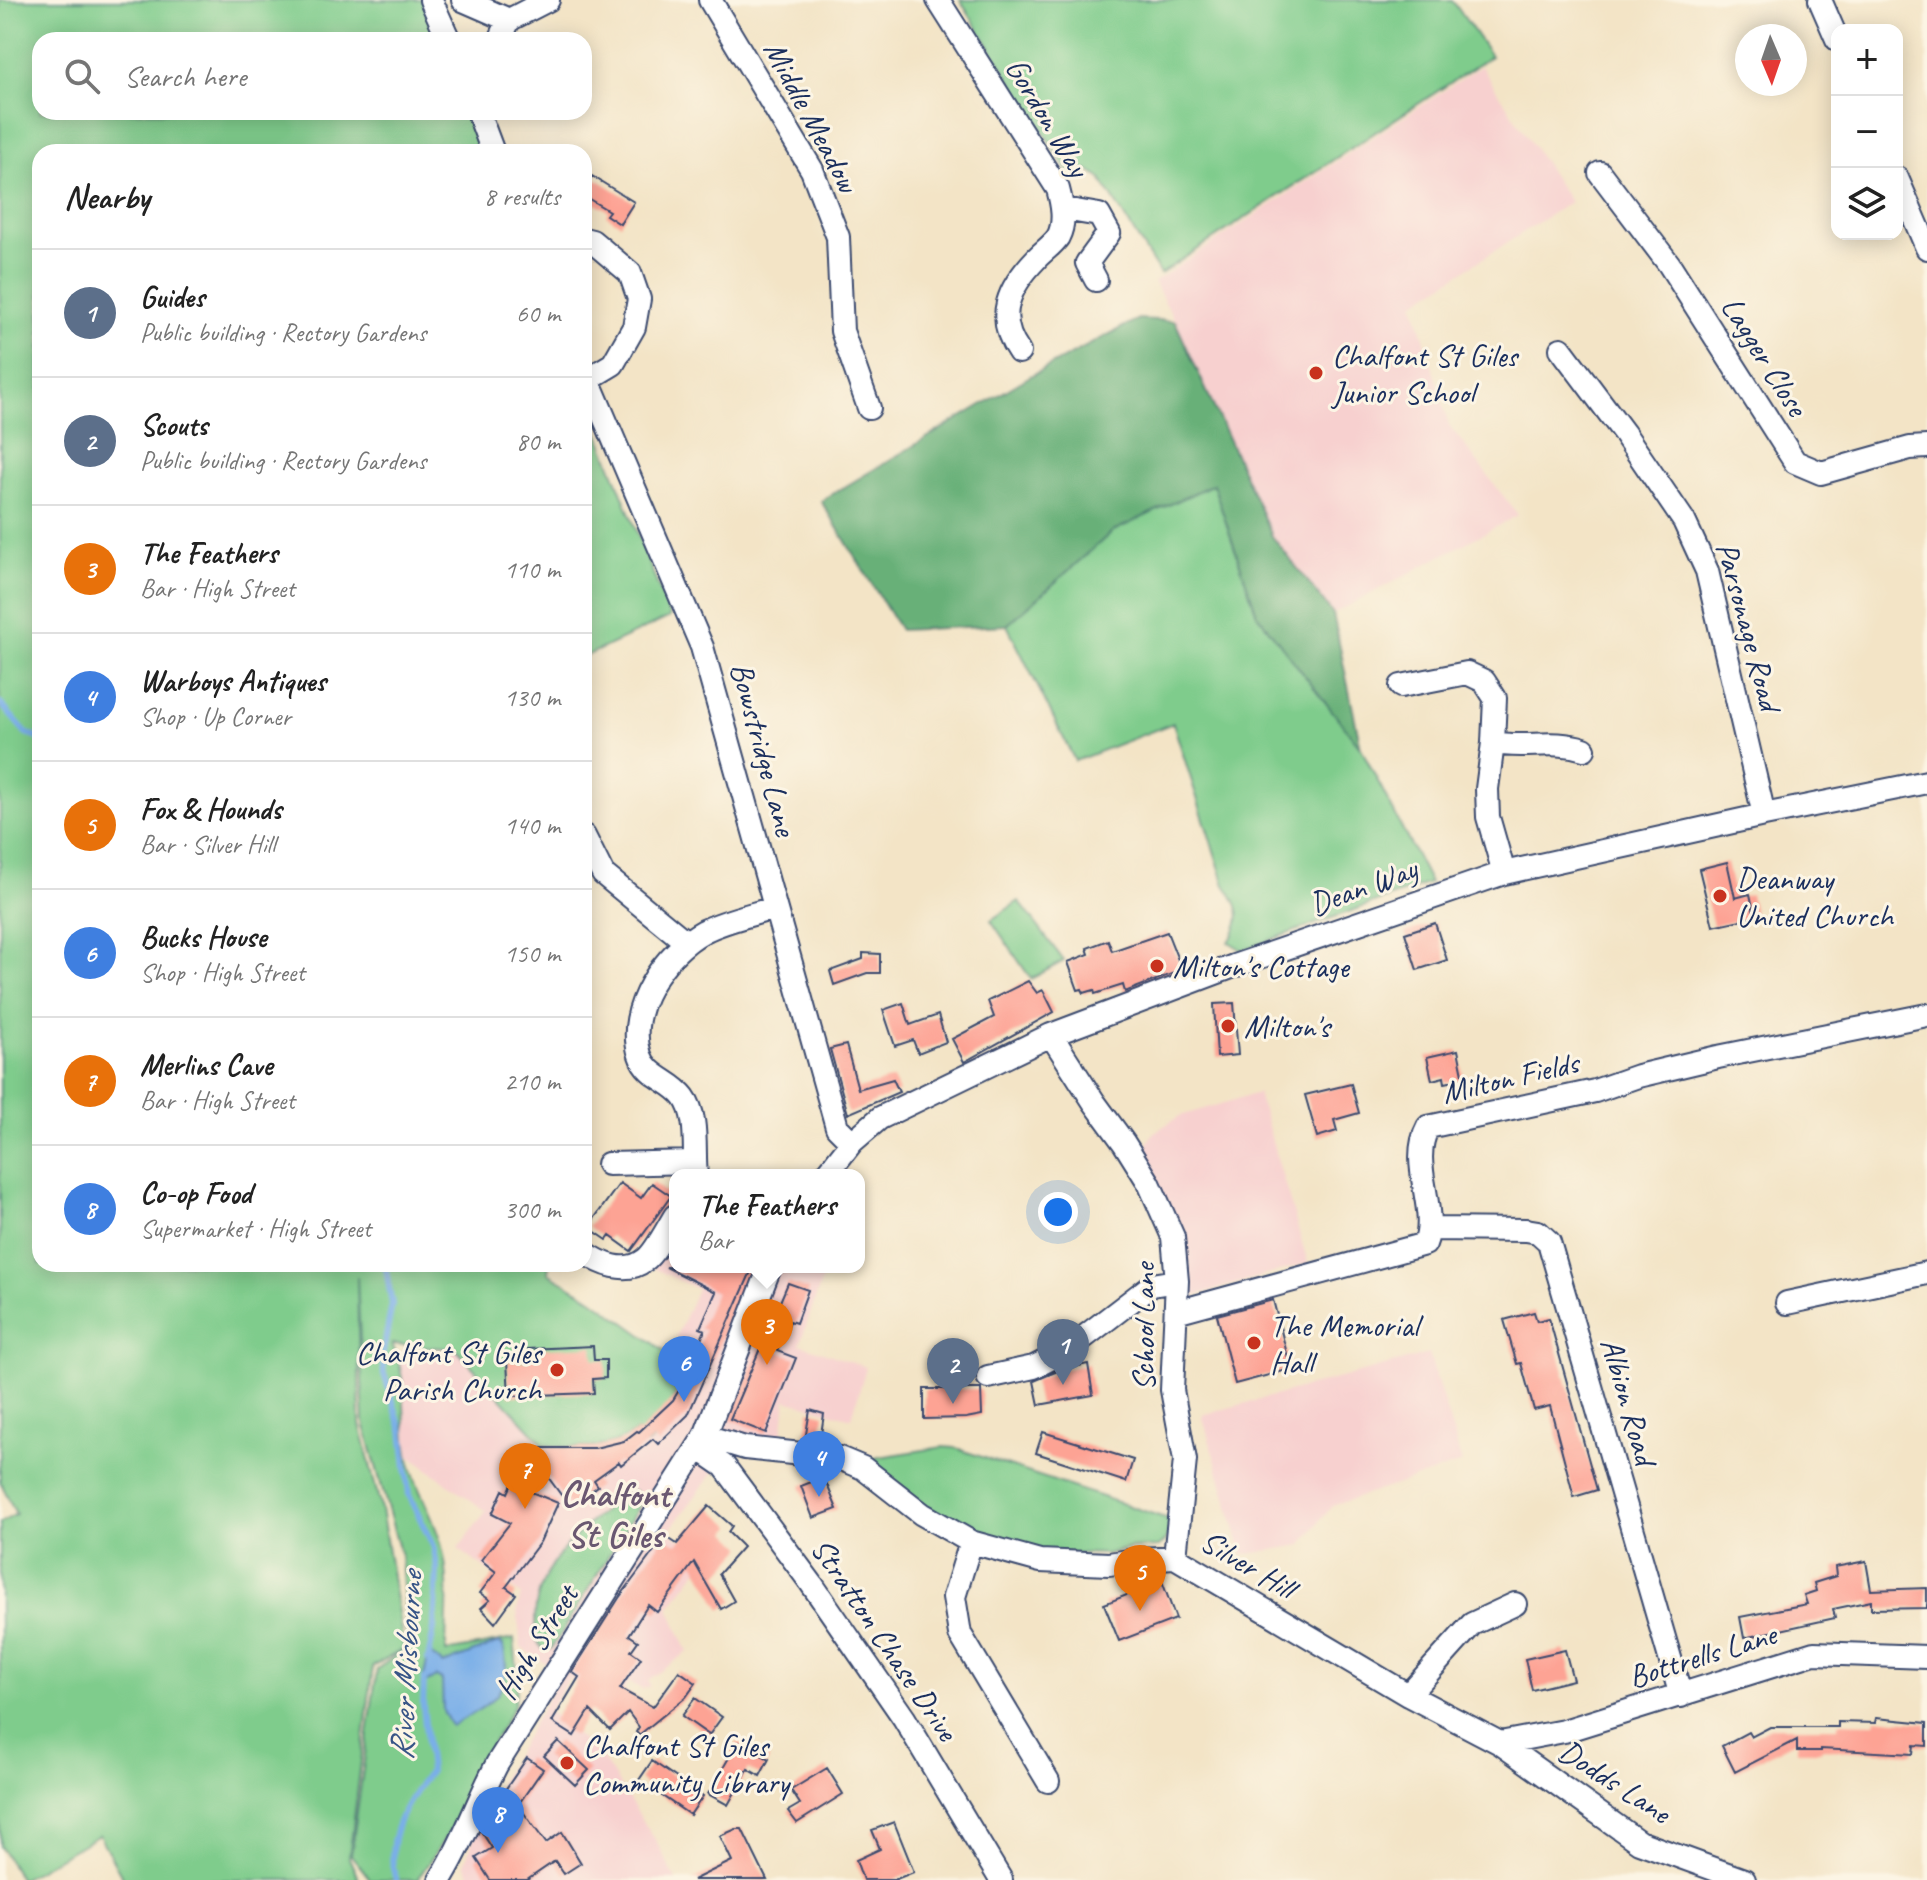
<!DOCTYPE html>
<html lang="en">
<head>
<meta charset="utf-8">
<style>
  :root { --surface:#fff; --page:#f2f2f2; --text:#222; --muted:#767676; --line:#e0e0e0; --accent:#7c3aed }
  body { margin:0; font-family:Caveat,sans-serif; background:var(--page); color:var(--text) }
  .controls { position:absolute; right:24px; top:24px; display:grid; overflow:hidden; border-radius:16px; box-shadow:0 4px 20px #0003 }
  .controls button { width:72px; height:72px; display:grid; place-items:center; padding:0; border:0; border-bottom:2px solid var(--line); background:var(--surface); color:var(--text); font:40px sans-serif }
  .compass { position:absolute; left:1735px; top:24px; width:72px; height:72px; border-radius:50%; background:var(--surface); box-shadow:0 4px 20px #0003; rotate:178deg }
  .you { position:absolute; left:1058px; top:1212px; width:28px; height:28px; margin:-20px; border:6px solid #fff; border-radius:50%; background:#1a73e8; box-shadow:0 0 0 12px #1a73e833 }
  .badge { display:grid; place-items:center; width:52px; height:52px; border-radius:50%; background:var(--accent); color:#fff; font-size:26px; font-weight:700 }
  .pin { position:absolute; translate:-50% -66px; filter:drop-shadow(0 2px 4px #0008) }
  .pin::after { content:''; position:absolute; top:42px; width:28px; height:24px; background:inherit; clip-path:polygon(0 0,100% 0,50% 100%) }
  .popup { position:absolute; left:669px; top:1169px; width:196px; height:104px; box-sizing:border-box; display:grid; place-content:center; border-radius:16px; background:var(--surface); filter:drop-shadow(0 2px 6px #0005); font-size:26px; white-space:nowrap; color:var(--muted) }
  .popup b { font-size:30px; color:var(--text) }
  .popup::after { content:''; position:absolute; left:50%; top:100%; margin-left:-16px; border:16px solid transparent; border-top-color:var(--surface) }
  .list { margin:0; padding:0; list-style:none }
  h2 { display:flex; justify-content:space-between; align-items:center; height:104px; margin:0; padding:0 32px; font-size:34px }
  h2 small { font-size:26px; font-weight:400; color:var(--muted) }
  .list li { display:grid; grid-template-columns:52px 1fr auto; gap:24px; align-items:center; box-sizing:border-box; height:128px; padding:0 32px; border-top:2px solid var(--line) }
  .list b { display:block; font-size:30px; white-space:nowrap }
  .list p { margin:0; font-size:26px; white-space:nowrap; color:var(--muted) }
  .list em { font-size:26px; font-style:normal; color:var(--muted) }
  .icon { flex:none; width:44px; height:44px; fill:none; stroke:currentColor; stroke-width:2; stroke-linecap:round; stroke-linejoin:round }
  .map { position:relative; flex:none; width:1927px; height:1880px; overflow:hidden }
  .search { position:absolute; background:var(--surface); box-shadow:0 4px 20px #0003; left:32px; top:32px; width:560px; height:88px; display:flex; align-items:center; gap:20px; box-sizing:border-box; padding:0 28px; border-radius:24px; color:var(--muted); font-size:30px }
  .panel { position:absolute; background:var(--surface); box-shadow:0 4px 20px #0003; left:32px; top:144px; width:560px; height:1128px; border-radius:24px }
  .map>svg:first-child { display:block }
  .built { fill:#f7d0cf }
  .green { fill:#7fcc8c; stroke:#4d7e75; stroke-width:2 }
  .forest { fill:#67b078; stroke:#41706b; stroke-width:2 }
  .water { fill:#7aafe8; stroke:#4a6fa3; stroke-width:2 }
  .lines { fill:none; stroke-linecap:round; stroke-linejoin:round }
  .stream { stroke:#7aafe8; stroke-width:6 }
  .building { fill:#fda394 }
  .minor-casing { stroke:#3b4a6e; stroke-width:26 }
  .minor { stroke:#fff; stroke-width:22 }
  .poi-dot { fill:#c8321e; stroke:#fcf5e5; stroke-width:3 }
  .labels { text-anchor:middle; stroke-width:6; stroke-linejoin:round; paint-order:stroke }
  .street-label { font-size:32px; fill:#1b2f5e; stroke:#fcf5e5 }
  .poi-label { font-size:32px; fill:#1b2f5e; stroke:#fcf5e5; text-anchor:start }
  .water-label { font-size:34px; font-style:italic; fill:#385587; stroke:#fcf5e5 }
  .quarter-label { font-size:36px; font-weight:bold; fill:#6a5871; stroke:#fcf5e5 }
</style>
</head>
<body>
<div class="map">
<svg width="1927" height="1880" viewBox="0 0 1927 1880">
  <rect width="100%" height="100%" fill="#fcf5e5"/>
  <filter id="ink" filterUnits="userSpaceOnUse"><feTurbulence type="fractalNoise" baseFrequency=".0125" numOctaves="2"/><feDisplacementMap in="SourceGraphic" scale="16" xChannelSelector="R" yChannelSelector="G"/><feConvolveMatrix kernelMatrix="1 2 1 2 8 2 1 2 1" color-interpolation-filters="sRGB"/></filter>
  <filter id="wash" filterUnits="userSpaceOnUse"><feTurbulence type="fractalNoise" baseFrequency=".006" numOctaves="4" result="noise"/><feDisplacementMap in="SourceGraphic" scale="32" xChannelSelector="R" yChannelSelector="G"/><feGaussianBlur stdDeviation="1.8" result="paint"/><feColorMatrix in="noise" values="0 0 0 0 0 0 0 0 0 0 0 0 0 0 0 0 0 1.4 0 .05"/><feComposite in="paint" operator="in"/></filter>
  <g filter="url(#wash)">
    <rect width="100%" height="100%" fill="#f3e4c6"/>
    <path class="built" d="M1481,66L1570,202L1414,303L1449,425L1518,515L1333,614L1272,536L1175,321L1154,282Z
      M1258,1093L1308,1263L1186,1298L1181,1240L1143,1151L1153,1133L1180,1116Z
      M675,1233V1267H826L800,1344L866,1367L852,1418L786,1400L783,1429L779,1442L725,1457L669,1531L706,1559L669,1608L688,1652L648,1680L650,1686L642,1689L628,1682L616,1706L569,1678L549,1711L603,1759L656,1841L676,1880H473L464,1864L476,1832L489,1801L562,1673L521,1648L517,1610L521,1595L458,1549L486,1511L408,1455L403,1405V1378L399,1359L444,1347L456,1349L512,1408L595,1448L624,1441L636,1431L647,1444L643,1428L671,1403L697,1347L676,1337L697,1289L653,1268Z
      M1429,1354L1462,1463L1332,1506L1301,1545L1243,1555L1202,1415Z"/>
    <path class="green" d="M0,0H431L446,40H40V112H474L490,152H40V1264H549L548,1273L588,1296L673,1357L680,1387L671,1404L644,1428L653,1439L647,1444L637,1431C609,1451 577,1449 544,1445L456,1349L392,1344C409,1379 401,1417 408,1454C414,1487 434,1515 442,1547C451,1580 446,1618 446,1652L514,1639L518,1679L514,1706L484,1758L448,1834L417,1880H371L351,1855L377,1669L407,1648L401,1556L364,1423L357,1277L360,1424L381,1509L404,1649L373,1666L349,1858L359,1880H124L99,1835L20,1880L0,1846V1523L16,1514L0,1481Z
      M960,0H1452L1491,56L1160,274L1099,176L1088,170L1071,176Z
      M584,396L670,617L584,657Z
      M1213,484L1257,614L1361,748L1430,883L1242,950L1229,942C1244,918 1241,907 1225,885L1173,723L1075,761L1007,625L1113,531Z
      M1019,901L1064,961L1031,979L991,920Z
      M943,1447L955,1448L1171,1520L1166,1540L1158,1547L1132,1548L1106,1554L1041,1552L974,1534L927,1508L872,1463L873,1459L879,1457Z
      M631,1490L635,1491L640,1499L639,1506L561,1634L551,1649H543C535,1641 535,1632 535,1620C534,1565 589,1520 631,1490Z"/>
    <path class="forest" d="M1138,319L1175,321L1272,536L1333,614L1361,748L1257,614L1213,484L1113,531L1007,625L900,630L821,501L1032,375Z"/>
    <path class="water" d="M498,1643L503,1645C515,1696 488,1704 451,1726L443,1711L442,1680L436,1677L422,1685L429,1653L443,1664Z"/>
    <g class="lines">
      <path class="stream" d="M0,703L26,733L40,739
        M385,1264L392,1304L382,1358L384,1374L402,1430L409,1495L434,1548L437,1568L434,1629L428,1660
        M396,1880C383,1838 405,1804 430,1771L423,1706L424,1679"/>
    </g>
    <g id="blocks">
      <path class="building" d="M592,176L634,202L620,224L606,215L609,211L584,196V190Z
        M1727,862L1735,898L1750,894L1755,917L1713,926L1699,869Z
        M1435,923L1447,960L1417,970L1405,933Z
        M1167,932L1182,970L1125,992L1123,985L1095,994L1094,990L1084,993L1082,989L1078,990L1068,962L1089,954L1087,948L1108,940L1112,951Z
        M863,953L880,954V973H867L834,985L830,971L863,959Z
        M1028,981L1037,993L1043,990L1054,1012L964,1062L952,1039L994,1017L988,1001Z
        M903,1003L910,1025L938,1015L946,1042L918,1053L913,1040L895,1046L883,1010Z
        M1234,1003L1238,1055L1217,1057L1214,1004Z
        M846,1045L858,1089L893,1079L899,1092L848,1114L830,1049Z
        M1458,1050L1464,1079L1445,1083L1444,1077L1432,1080L1427,1057Z
        M1351,1084L1359,1113L1334,1120L1337,1131L1317,1137L1305,1095Z
        M620,1183L641,1198L652,1183L671,1196L631,1251L610,1236L607,1240L588,1227Z
        M666,1267H753L688,1415L658,1444L653,1439L621,1465L619,1462L594,1480L598,1486L570,1507L545,1473L549,1470L530,1448H595L624,1441L637,1431L639,1432L673,1400L693,1367H690L705,1330L700,1328L716,1292Z
        M788,1283L808,1290L796,1323L790,1321L777,1351L796,1358L766,1433L730,1419Z
        M1273,1300L1291,1369L1235,1384L1217,1315Z
        M1534,1312L1537,1321L1549,1318L1597,1490L1574,1497L1550,1406L1534,1410L1521,1363L1517,1364L1504,1320Z
        M593,1346L594,1360H606V1378L593,1379L594,1393L509,1396L507,1361H528V1349Z
        M1088,1364L1093,1395L1039,1405L1034,1381L1060,1370Z
        M924,1389H981L982,1415L966,1418L924,1419Z
        M810,1410L824,1414L820,1442L805,1440Z
        M1043,1432L1133,1460L1126,1482L1036,1453Z
        M824,1477L837,1509L813,1518L801,1486Z
        M512,1484L558,1503L540,1542L506,1587L516,1594L495,1623L481,1608L490,1600L480,1593L496,1572L481,1560L510,1523L492,1514L503,1490L508,1493Z
        M709,1506L732,1526L728,1532L743,1547L719,1574L734,1601L721,1609L694,1562L657,1612L648,1605L629,1635L638,1641L631,1651L641,1658L620,1689L653,1707L679,1671L696,1683L686,1697L639,1735L636,1732L639,1727L628,1712L610,1730L590,1710L574,1736L552,1722L579,1677L572,1672L619,1598L665,1536L677,1544Z
        M1866,1561L1871,1590L1927,1588V1608L1871,1609V1601L1833,1609L1835,1618L1744,1638L1740,1617L1807,1604L1804,1595L1816,1591L1814,1583L1836,1576L1835,1567Z
        M1162,1581L1176,1619L1119,1641L1104,1604Z
        M1565,1650L1573,1680L1532,1690L1525,1659Z
        M695,1698L722,1717L709,1735L682,1716Z
        M1876,1718L1927,1723V1746L1914,1745L1913,1754L1821,1749V1751H1797V1740L1735,1772L1722,1746L1748,1732L1751,1737L1770,1727H1838V1722L1875,1723Z
        M558,1741L589,1770L575,1785L544,1756Z
        M738,1742L769,1759L760,1776L748,1769L728,1805L708,1794Z
        M527,1758L543,1769L518,1805L546,1843L562,1832L581,1863L564,1874L555,1861L527,1880H490L476,1858L492,1848L481,1831L500,1820L492,1808L510,1793L505,1790Z
        M652,1761L703,1796L690,1815L639,1780Z
        M827,1768L843,1794L797,1823L788,1811L800,1804L791,1790Z
        M894,1822L914,1872L894,1880H863L856,1860L880,1849L872,1830Z
        M736,1829H742L767,1880H693L732,1861L720,1836Z"/>
    </g>
  </g>
  <g filter="url(#ink)">
    <use href="#blocks" fill-opacity="0" stroke="#3b4a6e" stroke-width="2"/>
    <g class="lines">
      <g class="minor-casing">
        <path id="minor" d="M431,0L449,40
          M463,0L509,20
          M710,0L812,170L838,237L842,331L869,408
          M938,0L1058,189C1062,204 1066,222 1058,237C1053,245 1042,252 1036,259C1009,287 994,317 1019,352
          M1820,0L1837,39
          M500,40L509,20L548,0
          M478,112L493,152
          M1600,173L1669,264L1795,462L1821,473L1910,448L1927,447
          M1897,178L1927,248
          M1064,209L1099,215L1109,233L1087,263L1096,280
          M584,239L592,241L630,273L639,299L634,327L613,364L588,379
          M1561,349L1624,433L1684,521L1707,571L1764,815
          M584,370L702,647L837,1127L852,1142
          M1401,686L1467,673L1484,681L1495,698L1493,743L1487,789L1488,817L1504,873
          M1493,743C1526,749 1553,739 1584,749
          M584,836L603,874L686,942
          M1051,1035L1094,1102L1124,1143L1149,1183L1173,1237L1177,1281L1172,1390L1185,1460L1175,1557
          M608,1164L694,1162
          M696,1175C693,1151 699,1117 684,1097C671,1080 647,1077 640,1055C625,1009 665,952 704,931C726,920 751,915 774,908
          M826,1175L852,1142L880,1118L1051,1035L1234,966L1504,873L1764,815L1927,782
          M1431,1229L1526,1230L1538,1232L1549,1242L1681,1696
          M584,1252C601,1264 626,1275 645,1260C655,1253 668,1227 675,1216
          M1787,1303L1927,1273
          M1176,1312L1425,1244C1439,1209 1408,1164 1428,1127L1595,1091L1638,1076L1718,1057L1927,1015
          M988,1377L1034,1367L1066,1351L1152,1285L1177,1281
          M705,1436L745,1448L839,1458L863,1468L922,1514L971,1542L1040,1561L1109,1564L1142,1559L1175,1557L1408,1695L1500,1743L1639,1842L1744,1880
          M698,1448L724,1466L811,1583L904,1718L1001,1880
          M971,1542L954,1597L960,1634L1048,1781
          M1408,1695L1472,1624L1515,1604
          M1500,1743L1564,1731L1814,1653L1927,1657
          M440,1880C463,1844 477,1802 497,1764L705,1436L770,1267"/>
      </g>
      <use href="#minor" class="minor"/>
    </g>
  </g>
  <g class="poi-dot">
    <circle cx="1316" cy="373" r="8"/>
    <circle cx="1720" cy="896" r="8"/>
    <circle cx="1157" cy="966" r="8"/>
    <circle cx="1228" cy="1026" r="8"/>
    <circle cx="1254" cy="1343" r="8"/>
    <circle cx="557" cy="1370" r="8"/>
    <circle cx="567" cy="1763" r="8"/>
  </g>
  <g class="labels">
    <g class="street-label">
      <text transform="translate(812 116) rotate(62)" y="11">Middle Meadow</text>
      <text transform="translate(1048 117) rotate(59)" y="11">Gordon Way</text>
      <text transform="translate(1765 356) rotate(58)" y="11">Lagger Close</text>
      <text transform="translate(1749 626) rotate(75)" y="11">Parsonage Road</text>
      <text transform="translate(764 749) rotate(75)" y="11">Bowstridge Lane</text>
      <text transform="translate(1363 886) rotate(-20)" y="11">Dean Way</text>
      <text transform="translate(1510 1077) rotate(-13)" y="11">Milton Fields</text>
      <text transform="translate(1143 1327) rotate(-90)" y="11">School Lane</text>
      <text transform="translate(1629 1401) rotate(74)" y="11">Albion Road</text>
      <text transform="translate(1248 1564) rotate(31)" y="11">Silver Hill</text>
      <text transform="translate(885 1639) rotate(56)" y="11">Stratton Chase Drive</text>
      <text transform="translate(536 1642) rotate(-58)" y="11">High Street</text>
      <text transform="translate(1702 1655) rotate(-17)" y="11">Bottrells Lane</text>
      <text transform="translate(1615 1781) rotate(33)" y="11">Dodds Lane</text>
    </g>
    <g class="poi-label">
      <text x="1332" y="366">Chalfont St Giles<tspan x="1332" dy="37">Junior School</tspan></text>
      <text x="1736" y="889">Deanway<tspan x="1736" dy="37">United Church</tspan></text>
      <text x="1173" y="977">Milton's Cottage</text>
      <text x="1244" y="1037">Milton's</text>
      <text x="1270" y="1336">The Memorial<tspan x="1270" dy="37">Hall</tspan></text>
      <text x="541" y="1363" text-anchor="end">Chalfont St Giles<tspan x="541" dy="37">Parish Church</tspan></text>
      <text x="583" y="1756">Chalfont St Giles<tspan x="583" dy="37">Community Library</tspan></text>
    </g>
    <g class="water-label">
      <text transform="translate(405 1666) rotate(-87)" y="12">River Misbourne</text>
    </g>
    <g class="quarter-label">
      <text x="615" y="1506">Chalfont<tspan x="615" dy="41">St Giles</tspan></text>
    </g>
  </g>
</svg>
<div class="controls">
<button>+</button>
<button>−</button>
<button><svg class="icon" aria-label="layers" viewBox="0 0 24 24"><path d="M12 4l9 5-9 5-9-5zM3 14l9 5 9-5"/></svg></button>
</div>
<svg class="compass" viewBox="-18 -18 36 36"><path d="M0-13l5 13h-10z" fill="#e53935"/><path d="M0 13l5-13h-10z" fill="#767676"/></svg>
<div class="you"></div>
<div class="pin badge" style="left:1063px;top:1385px;background:#5c6f8a">1</div>
<div class="pin badge" style="left:953px;top:1404px;background:#5c6f8a">2</div>
<div class="pin badge" style="left:767px;top:1365px;background:#e8710a">3</div>
<div class="popup"><b>The Feathers</b>Bar</div>
<div class="pin badge" style="left:819px;top:1497px;background:#3f7fe0">4</div>
<div class="pin badge" style="left:1140px;top:1611px;background:#e8710a">5</div>
<div class="pin badge" style="left:684px;top:1402px;background:#3f7fe0">6</div>
<div class="pin badge" style="left:525px;top:1509px;background:#e8710a">7</div>
<div class="pin badge" style="left:498px;top:1853px;background:#3f7fe0">8</div>
<div class="search"><svg class="icon" aria-label="search" viewBox="0 0 24 24"><circle cx="10" cy="10" r="6"/><path d="M15 15l6 6"/></svg>Search here</div>
<section class="panel">
<h2>Nearby<small>8 results</small></h2>
<ul class="list">
<li><span class="badge" style="background:#5c6f8a">1</span><div><b>Guides</b><p>Public building · Rectory Gardens</p></div><em>60 m</em></li>
<li><span class="badge" style="background:#5c6f8a">2</span><div><b>Scouts</b><p>Public building · Rectory Gardens</p></div><em>80 m</em></li>
<li><span class="badge" style="background:#e8710a">3</span><div><b>The Feathers</b><p>Bar · High Street</p></div><em>110 m</em></li>
<li><span class="badge" style="background:#3f7fe0">4</span><div><b>Warboys Antiques</b><p>Shop · Up Corner</p></div><em>130 m</em></li>
<li><span class="badge" style="background:#e8710a">5</span><div><b>Fox &amp; Hounds</b><p>Bar · Silver Hill</p></div><em>140 m</em></li>
<li><span class="badge" style="background:#3f7fe0">6</span><div><b>Bucks House</b><p>Shop · High Street</p></div><em>150 m</em></li>
<li><span class="badge" style="background:#e8710a">7</span><div><b>Merlins Cave</b><p>Bar · High Street</p></div><em>210 m</em></li>
<li><span class="badge" style="background:#3f7fe0">8</span><div><b>Co-op Food</b><p>Supermarket · High Street</p></div><em>300 m</em></li>
</ul>
</section>
</div>
</body>
</html>
